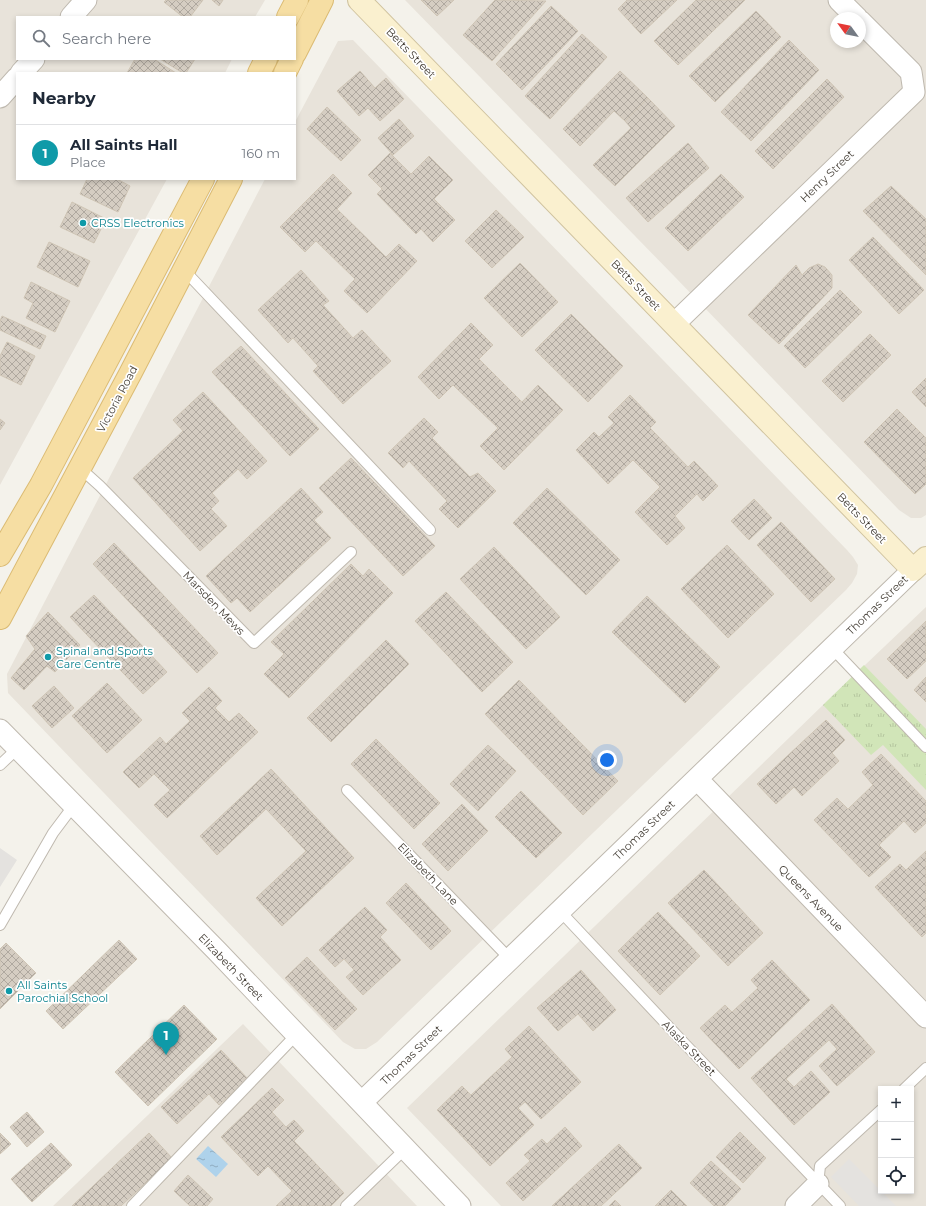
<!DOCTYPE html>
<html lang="en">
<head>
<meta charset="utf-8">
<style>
  :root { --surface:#fff; --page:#f6f6f7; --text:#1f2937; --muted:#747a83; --line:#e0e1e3; --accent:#111827 }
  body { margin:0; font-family:Montserrat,sans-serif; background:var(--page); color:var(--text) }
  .controls { position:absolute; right:12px; bottom:12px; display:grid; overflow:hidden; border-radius:0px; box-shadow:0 2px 6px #0003 }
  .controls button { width:36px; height:36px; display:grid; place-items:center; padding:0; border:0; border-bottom:1px solid var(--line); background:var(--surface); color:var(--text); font:20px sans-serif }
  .compass { position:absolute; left:830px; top:12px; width:36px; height:36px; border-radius:50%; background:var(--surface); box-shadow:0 2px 6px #0003; rotate:303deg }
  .you { position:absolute; left:607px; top:760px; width:14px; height:14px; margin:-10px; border:3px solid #fff; border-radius:50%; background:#1a73e8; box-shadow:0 0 0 6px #1a73e833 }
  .badge { display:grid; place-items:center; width:26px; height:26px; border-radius:50%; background:var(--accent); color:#fff; font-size:13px; font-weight:700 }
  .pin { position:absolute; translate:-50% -33px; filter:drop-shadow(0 1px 2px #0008) }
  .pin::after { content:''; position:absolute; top:21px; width:14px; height:12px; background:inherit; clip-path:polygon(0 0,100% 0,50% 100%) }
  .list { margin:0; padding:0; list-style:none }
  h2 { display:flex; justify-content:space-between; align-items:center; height:52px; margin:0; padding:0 16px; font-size:17px }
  h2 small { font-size:13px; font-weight:400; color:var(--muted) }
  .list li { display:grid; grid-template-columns:26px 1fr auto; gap:12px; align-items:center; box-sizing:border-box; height:56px; padding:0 16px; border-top:1px solid var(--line) }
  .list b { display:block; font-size:15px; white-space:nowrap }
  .list p { margin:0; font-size:13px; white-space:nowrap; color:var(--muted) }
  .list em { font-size:13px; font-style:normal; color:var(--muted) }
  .icon { flex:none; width:22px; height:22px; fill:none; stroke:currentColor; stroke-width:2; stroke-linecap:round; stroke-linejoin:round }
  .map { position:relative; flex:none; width:926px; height:1206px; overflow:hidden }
  .search { position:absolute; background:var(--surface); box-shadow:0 2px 6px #0003; left:16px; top:16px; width:280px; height:44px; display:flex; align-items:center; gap:10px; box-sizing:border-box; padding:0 14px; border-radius:0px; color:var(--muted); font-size:15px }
  .panel { position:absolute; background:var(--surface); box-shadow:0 2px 6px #0003; left:16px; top:72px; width:280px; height:108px; border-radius:0px }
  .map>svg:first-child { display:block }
  .residential { fill:#e8e3da; fill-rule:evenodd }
  .grass { fill:url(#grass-tufts) }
  .parking { fill:#e4e2df }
  .water { fill:url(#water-ripples) }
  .building { fill:url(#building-cross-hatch); stroke:#cfc5b5 }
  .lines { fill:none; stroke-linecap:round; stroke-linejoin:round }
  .lane-casing { stroke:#bfb9af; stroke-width:12 }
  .street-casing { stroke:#bfb9af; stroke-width:23 }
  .secondary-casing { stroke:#d0c39f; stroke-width:24 }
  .primary-casing { stroke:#dbbb73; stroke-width:24 }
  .lane { stroke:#fff; stroke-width:10 }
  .street { stroke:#fff; stroke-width:21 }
  .secondary { stroke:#faf0cf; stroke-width:22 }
  .primary { stroke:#f6dea3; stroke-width:22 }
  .culture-dot { fill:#0f9aa8; stroke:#fff; stroke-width:1.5 }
  .labels { text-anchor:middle; stroke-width:3.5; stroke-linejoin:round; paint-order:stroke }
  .street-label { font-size:11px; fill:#48423a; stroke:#fff }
  .culture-label { font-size:11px; fill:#0d838f; stroke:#fff; text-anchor:start }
</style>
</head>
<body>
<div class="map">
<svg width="926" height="1206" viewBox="0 0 926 1206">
  <defs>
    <pattern id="grass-tufts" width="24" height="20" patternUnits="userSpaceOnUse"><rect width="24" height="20" fill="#d1e5b8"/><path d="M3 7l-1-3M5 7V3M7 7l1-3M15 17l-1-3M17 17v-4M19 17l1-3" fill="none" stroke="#b5c69f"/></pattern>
    <pattern id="water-ripples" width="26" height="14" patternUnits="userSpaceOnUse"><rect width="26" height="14" fill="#aed2eb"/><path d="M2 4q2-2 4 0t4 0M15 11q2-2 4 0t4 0" fill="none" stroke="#90acbf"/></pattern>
    <pattern id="building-cross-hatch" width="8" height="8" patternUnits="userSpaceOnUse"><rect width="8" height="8" fill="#d5cdc2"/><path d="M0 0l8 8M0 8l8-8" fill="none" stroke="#afa89f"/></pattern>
  </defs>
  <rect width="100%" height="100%" fill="#f4f2eb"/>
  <path class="residential" d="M0,0H265L255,17H17V59H232L225,73H17V179H167L0,485Z
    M405,0H926V515L921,518H911L899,510L675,277ZM836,18H860V42H836Z
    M353,40L847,550L853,557L858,565L857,574L852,583L846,590L595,831L377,1042L366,1049H355L343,1042L8,693L7,674L265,179H295V122L338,41Z
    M926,607V1206H501L407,1108L823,705ZM881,1089H911V1191H881Z
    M243,1024L417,1206H53Z"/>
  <path class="grass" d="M864,665L926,729V790L883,745L871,755L823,705Z"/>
  <path class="parking" d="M0,848L17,860L0,887Z
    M849,1159L896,1206H859L831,1177Z"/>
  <path class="water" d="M208,1146L228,1164L216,1177L196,1159Z"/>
  <path class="building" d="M166,0H203L190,17H183L164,2Z
    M212,0H223L219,6Z
    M421,0H454L437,16Z
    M495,0L546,1L492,61L463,35Z
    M627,0H677L641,34L618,9Z
    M696,0H745L678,65L654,41Z
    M551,6L578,31L522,90L496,64Z
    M756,11L781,37L715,102L689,76Z
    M582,34L607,57L550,119L525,96Z
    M789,40L819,70L751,141L721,112Z
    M135,59H154L176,73H127Z
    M160,59H195L186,73H183Z
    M360,71L375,88L386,78L404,99L380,121L368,108L359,116L337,91Z
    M620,71L648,98L625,121L614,111L580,146L563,129Z
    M827,79L844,97L773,169L755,151Z
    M648,98L675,126L615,186L593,165L631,128L625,121Z
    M327,107L361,140L341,161L307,129Z
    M399,119L414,136L393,155L378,138Z
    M688,143L709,168L648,222L626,198Z
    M390,153L411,174L429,156L453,180L434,199L455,220L433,242L421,229L416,234L377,194L382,189L368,175Z
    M333,174L352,193L337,209L386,257L399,244L417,261L367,313L344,291L355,279L316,241L305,252L280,227Z
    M721,174L744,197L688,251L665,228Z
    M87,179H117L130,186L118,212L80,194Z
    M891,186L926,219V275L863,211Z
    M72,202L106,219L94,243L60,227Z
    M496,210L524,237L492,268L465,241Z
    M873,237L924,290L899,314L849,260Z
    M49,242L90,261L78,287L37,267Z
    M520,263L558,302L522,337L484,298Z
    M818,264L825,267L832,275V288L779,344L748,315L796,265L802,275L809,268Z
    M301,270L329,301L323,305L353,338L362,330L391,361L343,404L313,371L318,366L293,338L288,343L258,310Z
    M31,282L70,301L55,332L26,318L33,303L24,298Z
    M840,290L862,312L805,368L784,346Z
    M571,314L623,366L588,402L535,350Z
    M2,316L46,336L40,349L0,330V321Z
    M471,323L493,345L479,359L522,402L538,385L563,410L504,470L480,446L498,428L453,385L439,399L418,377Z
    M870,334L891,355L843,402L822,381Z
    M7,342L35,356L21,385L0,375V356Z
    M241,346L319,429L290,456L212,372Z
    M926,378V407L912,392Z
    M203,392L267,461L247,479L238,469L212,493L219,501L211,509L227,526L200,551L133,478L183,431L173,420Z
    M630,395L656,422L650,428L688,467L694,461L718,486L703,501L697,494L675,516L685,528L667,545L635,512L660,487L633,460L608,484L576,450L594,432L599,437L614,423L608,417Z
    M897,409L926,438V484L915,494L864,442Z
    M424,418L438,432L432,438L470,477L478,473L496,491L458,528L439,509L447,501L409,461L403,468L388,453Z
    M0,419L5,423L0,430Z
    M351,458L435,546L403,576L319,488Z
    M301,488L323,512L314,520L331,538L250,612L237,598L231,603L206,576Z
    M547,488L620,560L586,595L513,523Z
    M754,499L772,518L749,540L731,521Z
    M781,522L835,579L811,602L757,545Z
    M114,543L218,653L197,673L93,564Z
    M727,545L774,594L728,638L681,589Z
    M494,547L560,617L526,649L460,579Z
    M351,564L363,576L369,569L393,593L289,698L264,674L284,654L271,642Z
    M446,592L513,662L482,692L415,621Z
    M94,595L167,672L143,694L70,617Z
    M647,596L720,667L685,703L612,632Z
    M48,612L80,645L55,672L47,666L24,690L11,678L35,649L26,636Z
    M926,621V661L907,679L887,659Z
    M386,640L409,664L331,742L307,718Z
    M926,677V702L914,690Z
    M519,680L618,781L583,815L485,714Z
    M107,683L142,720L107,753L72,716Z
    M54,686L74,708L52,728L32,706Z
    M209,687L222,701L215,708L229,722L239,713L258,732L167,818L154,805L170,790L154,774L139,788L123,772L160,737L166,744L190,721L182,713Z
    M826,720L845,740L832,753L839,761L802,796L794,787L776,804L757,784Z
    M376,739L440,803L414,829L351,764Z
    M488,745L516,771L478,811L450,784Z
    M881,754L926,801V823L915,833L904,821L879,845L891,857L869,877L814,820L837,798L848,809L873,785L862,772Z
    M271,769L354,858L282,926L256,898L306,851L266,809L217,855L200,836Z
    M521,791L562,833L536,858L495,817Z
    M462,804L488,831L448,871L422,844Z
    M926,851V933L922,937L875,887L900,864L906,870Z
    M704,870L763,933L728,966L668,903Z
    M406,883L451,931L431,950L386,903Z
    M365,907L387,930L380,937L401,960L363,995L346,977L354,970L344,959L335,967L319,950Z
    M658,912L700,956L660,995L618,951Z
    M119,940L137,959L63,1029L46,1011Z
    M6,943L36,973L0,1009V949Z
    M307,957L357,1009L335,1030L285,978Z
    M772,960L810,1000L739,1069L700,1028L725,1005L732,1012L758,988L751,980Z
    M581,970L616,1010L593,1031L578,1014L558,1031L537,1008Z
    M832,1004L875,1052L837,1086L819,1066L837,1049L829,1040L786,1079L794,1087L811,1071L830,1092L794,1125L751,1078Z
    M184,1005L217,1039L148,1106L115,1072Z
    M529,1026L581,1082L541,1119L525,1102L518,1108L534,1125L490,1166L437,1110L462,1086L471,1095L512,1057L505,1049Z
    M221,1050L248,1079L219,1105L209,1094L177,1124L161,1107Z
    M272,1088L284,1100L272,1112L286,1127L294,1120L304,1131L294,1141L344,1193L331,1206H276L292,1191L268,1166L258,1176L221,1137Z
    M27,1112L44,1132L27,1147L10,1127Z
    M565,1127L582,1146L523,1201L506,1183L530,1161L524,1155L542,1139L547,1144Z
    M740,1132L766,1158L743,1183L716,1157Z
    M0,1133L11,1144L0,1154Z
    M149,1133L172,1158L121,1206H72Z
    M51,1143L72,1165L32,1202L11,1179Z
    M619,1144L642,1168L601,1206H552Z
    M711,1161L741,1189L725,1206H714L690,1183Z
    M188,1175L213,1199L207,1206H190L174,1191Z
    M671,1190L687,1206H655Z
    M615,1200L621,1206H609Z"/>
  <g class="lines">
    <g class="lane-casing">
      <path id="lane" d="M184,270L430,530
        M80,468L100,486L254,643L351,552
        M832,648L926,747
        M0,765L18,748
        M347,790L510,959
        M560,911L684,1043L840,1206
        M0,925L53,833L74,805
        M904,1089L926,1068
        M818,1184L820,1166L881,1110
        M132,1206L297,1034
        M346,1206L405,1149"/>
    </g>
    <g class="street-casing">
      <path id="street" d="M839,0L857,18
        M71,17L86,0
        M21,73L34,59
        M0,97L17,78
        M674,324L914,92L911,72L860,21
        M0,730L217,951L460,1206
        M697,779L926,1017
        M362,1102L913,570
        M796,1206L818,1184"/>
    </g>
    <g class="secondary-casing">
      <path id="secondary" d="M359,0L913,570L926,558"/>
    </g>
    <g class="primary-casing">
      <path id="primary" d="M288,17L297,0
        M295,53L322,0
        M259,73L266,59
        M285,73L292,59
        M0,555L41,485L203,179
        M0,618L130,374L231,179"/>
    </g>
    <use href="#lane" class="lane"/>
    <use href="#street" class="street"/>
    <use href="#secondary" class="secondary"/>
    <use href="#primary" class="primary"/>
  </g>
  <g class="culture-dot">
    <circle cx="83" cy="223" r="4"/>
    <circle cx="48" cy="657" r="4"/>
    <circle cx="9" cy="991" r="4"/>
  </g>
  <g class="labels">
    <g class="street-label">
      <text transform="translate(411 53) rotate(46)" y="4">Betts Street</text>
      <text transform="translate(827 176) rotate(-44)" y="4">Henry Street</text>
      <text transform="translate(636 285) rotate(46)" y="4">Betts Street</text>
      <text transform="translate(117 399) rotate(-62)" y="4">Victoria Road</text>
      <text transform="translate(862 518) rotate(46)" y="4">Betts Street</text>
      <text transform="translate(214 603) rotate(46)" y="4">Marsden Mews</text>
      <text transform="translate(877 605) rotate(-44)" y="4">Thomas Street</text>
      <text transform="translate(644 830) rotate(-44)" y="4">Thomas Street</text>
      <text transform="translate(428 874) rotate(46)" y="4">Elizabeth Lane</text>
      <text transform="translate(811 898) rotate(46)" y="4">Queens Avenue</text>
      <text transform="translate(231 967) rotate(46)" y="4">Elizabeth Street</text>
      <text transform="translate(689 1048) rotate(46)" y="4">Alaska Street</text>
      <text transform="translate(411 1055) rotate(-44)" y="4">Thomas Street</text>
    </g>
    <g class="culture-label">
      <text x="91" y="227">CRSS Electronics</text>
      <text x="56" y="655">Spinal and Sports<tspan x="56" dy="13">Care Centre</tspan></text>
      <text x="17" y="989">All Saints<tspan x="17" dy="13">Parochial School</tspan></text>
    </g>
  </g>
</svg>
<div class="controls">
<button>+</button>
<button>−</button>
<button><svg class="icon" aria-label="locate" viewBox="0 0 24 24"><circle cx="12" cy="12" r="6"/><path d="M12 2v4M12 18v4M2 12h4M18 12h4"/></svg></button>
</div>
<svg class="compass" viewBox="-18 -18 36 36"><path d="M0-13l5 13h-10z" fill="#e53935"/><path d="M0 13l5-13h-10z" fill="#747a83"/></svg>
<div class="you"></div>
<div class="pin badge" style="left:166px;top:1055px;background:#0f9aa8">1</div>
<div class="search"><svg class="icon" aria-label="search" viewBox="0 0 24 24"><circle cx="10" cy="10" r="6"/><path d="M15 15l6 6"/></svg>Search here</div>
<section class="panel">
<h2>Nearby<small></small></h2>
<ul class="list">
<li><span class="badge" style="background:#0f9aa8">1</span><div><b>All Saints Hall</b><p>Place</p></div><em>160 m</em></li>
</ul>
</section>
</div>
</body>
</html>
